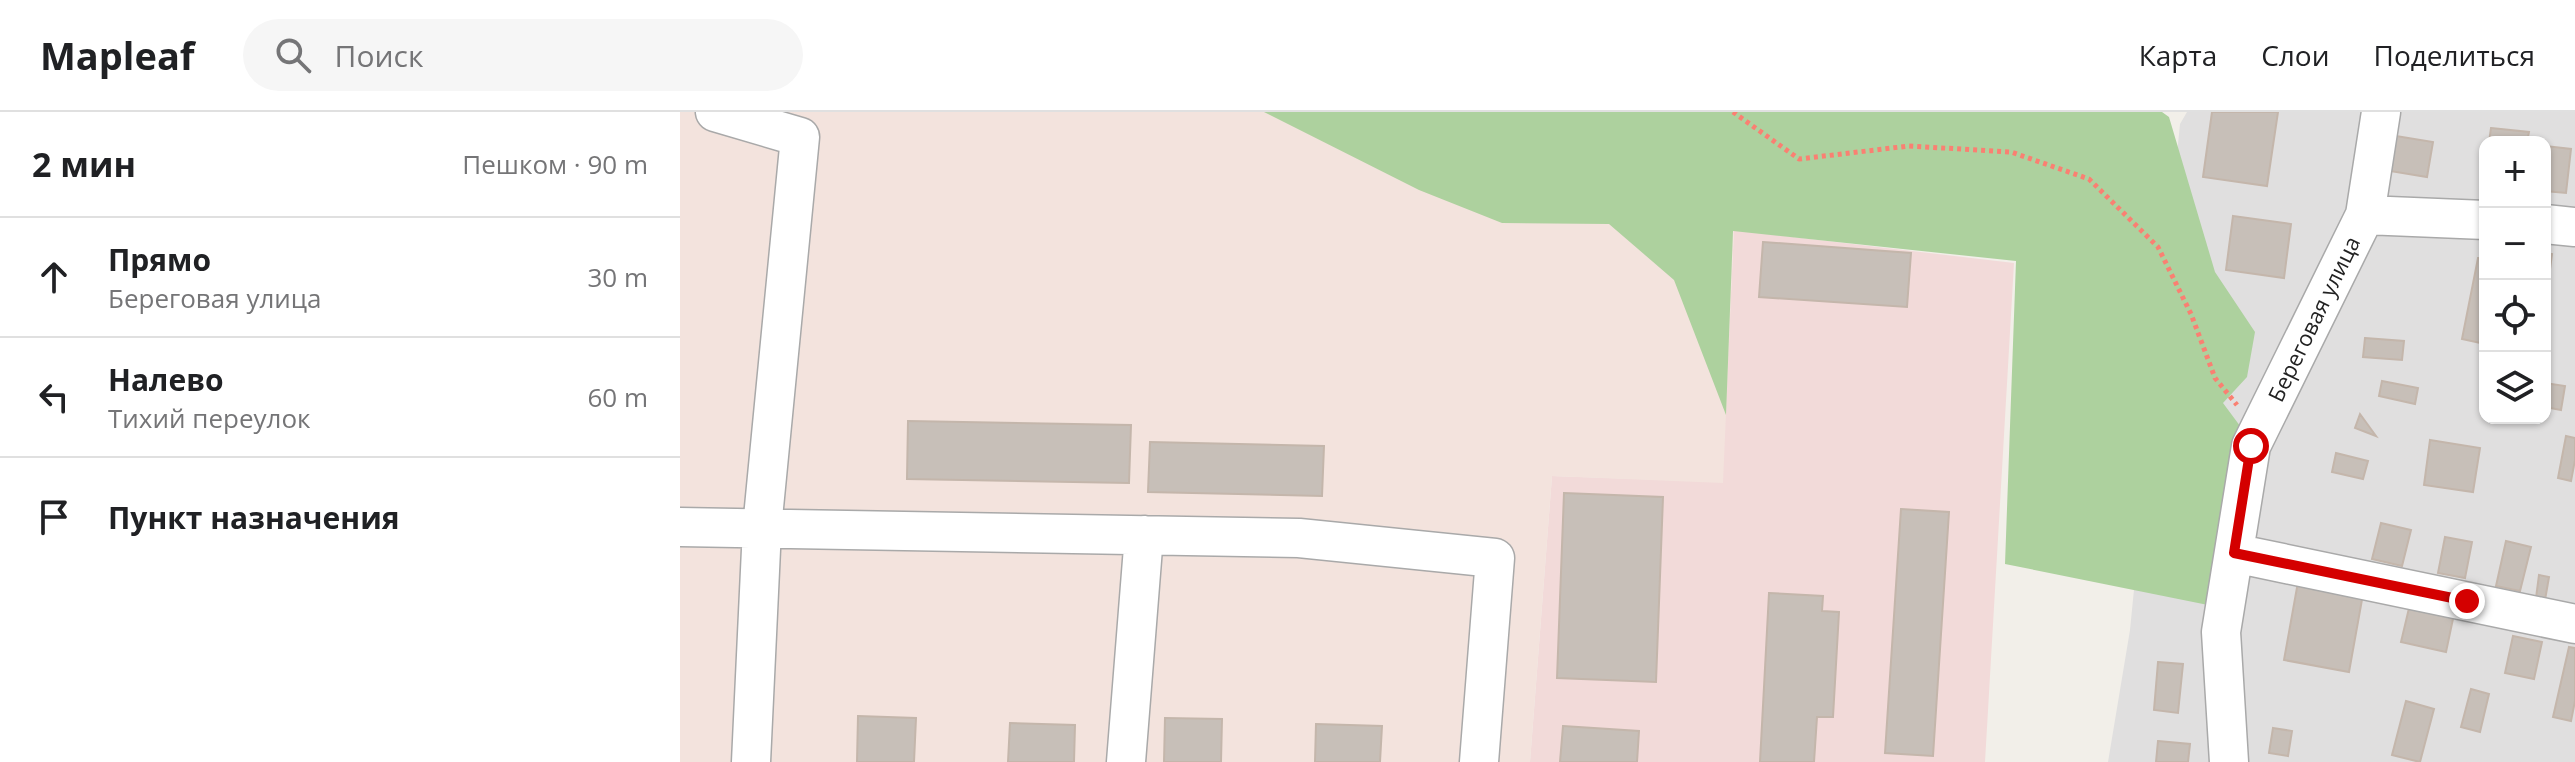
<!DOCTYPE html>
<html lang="ru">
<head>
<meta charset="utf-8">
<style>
  :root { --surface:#fff; --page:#f6f6f6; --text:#202124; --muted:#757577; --line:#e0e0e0 }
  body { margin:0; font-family:"Open Sans",sans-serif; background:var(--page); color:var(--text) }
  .controls { position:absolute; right:24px; top:24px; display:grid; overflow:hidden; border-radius:16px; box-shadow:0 2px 6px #0004 }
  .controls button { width:72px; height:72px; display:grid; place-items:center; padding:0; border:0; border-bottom:2px solid var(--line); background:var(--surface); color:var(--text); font:40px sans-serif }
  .stop { position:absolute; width:24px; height:24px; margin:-18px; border:6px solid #d40000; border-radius:50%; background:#fff }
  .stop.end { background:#d40000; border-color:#fff; box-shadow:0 2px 8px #0008 }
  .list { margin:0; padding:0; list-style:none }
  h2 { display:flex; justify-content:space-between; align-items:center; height:104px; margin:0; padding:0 32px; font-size:34px }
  h2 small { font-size:26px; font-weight:400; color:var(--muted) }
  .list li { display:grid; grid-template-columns:52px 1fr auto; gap:24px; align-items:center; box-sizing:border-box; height:120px; padding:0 32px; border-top:2px solid var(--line) }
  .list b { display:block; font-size:30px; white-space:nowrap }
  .list p { margin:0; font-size:26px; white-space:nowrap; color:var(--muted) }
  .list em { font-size:26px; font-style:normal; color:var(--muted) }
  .icon { flex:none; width:44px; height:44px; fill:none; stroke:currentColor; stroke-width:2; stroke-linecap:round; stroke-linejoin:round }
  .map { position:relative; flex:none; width:1895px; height:650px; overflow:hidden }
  header { display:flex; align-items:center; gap:48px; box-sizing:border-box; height:112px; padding:0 40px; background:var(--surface); border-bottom:2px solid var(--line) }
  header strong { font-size:38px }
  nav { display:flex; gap:44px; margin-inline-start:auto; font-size:28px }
  .search { width:560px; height:72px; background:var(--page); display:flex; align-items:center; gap:20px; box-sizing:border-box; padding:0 28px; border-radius:44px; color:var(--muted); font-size:30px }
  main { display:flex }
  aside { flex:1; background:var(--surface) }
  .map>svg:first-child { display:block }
  .residential { fill:#e0dfdf; fill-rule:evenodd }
  .commercial { fill:#f2dad9 }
  .military { fill:#f3e3dd }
  .forest { fill:#add19e }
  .building { fill:#c7bfb8; stroke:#c4b6ab; stroke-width:2 }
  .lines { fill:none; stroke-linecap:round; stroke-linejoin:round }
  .minor-casing { stroke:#a9a9a9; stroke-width:41 }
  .path { stroke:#fa8072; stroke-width:5; stroke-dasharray:4 4; stroke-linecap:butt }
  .minor { stroke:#fff; stroke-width:38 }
  .route { stroke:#d40000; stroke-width:10 }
  .labels { text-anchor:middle; stroke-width:8; stroke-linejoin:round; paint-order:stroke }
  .street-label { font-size:22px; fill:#222; stroke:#fff }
</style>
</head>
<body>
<header>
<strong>Mapleaf</strong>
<div class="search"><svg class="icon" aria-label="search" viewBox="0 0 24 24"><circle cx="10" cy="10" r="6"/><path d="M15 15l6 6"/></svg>Поиск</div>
<nav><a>Карта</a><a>Слои</a><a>Поделиться</a></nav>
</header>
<main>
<aside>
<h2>2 мин<small>Пешком · 90 m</small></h2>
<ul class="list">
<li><svg class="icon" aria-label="ahead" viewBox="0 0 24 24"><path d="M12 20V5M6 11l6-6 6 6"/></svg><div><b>Прямо</b><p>Береговая улица</p></div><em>30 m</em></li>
<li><svg class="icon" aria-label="left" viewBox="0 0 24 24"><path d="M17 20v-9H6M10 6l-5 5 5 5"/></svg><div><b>Налево</b><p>Тихий переулок</p></div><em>60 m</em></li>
<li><svg class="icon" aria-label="arrive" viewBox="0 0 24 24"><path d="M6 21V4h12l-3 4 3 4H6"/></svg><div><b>Пункт назначения</b></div></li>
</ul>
</aside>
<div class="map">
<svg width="1895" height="650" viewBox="0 0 1895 650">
  <rect width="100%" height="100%" fill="#f2efe9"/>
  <path class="residential" d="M1507,0H1895V650H1428L1450,518L1500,12ZM1805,30H1865V306H1805Z"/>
  <path class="commercial" d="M1054,118L1334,151L1305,650H850L872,364L1042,370Z"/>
  <path class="military" d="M0,0H935L1057,46L1043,371L872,364L850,650H0Z"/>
  <path class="forest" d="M584,0H1482L1489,5L1535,160L1575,220L1567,265L1543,291L1566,322L1528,493L1325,452L1336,149L1053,119L1046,303L994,168L929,112L822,111L739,78Z"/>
  <path class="building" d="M1532,0H1598L1587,74L1523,65Z
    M1811,16L1849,20L1847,30H1809Z
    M1716,24L1753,30L1747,65L1710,59Z
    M1865,34L1891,37L1886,81L1865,79Z
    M1553,104L1611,112L1604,166L1546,158Z
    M1083,130L1231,141L1227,195L1079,185Z
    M1865,141L1872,142L1868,173L1865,172Z
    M1798,146L1805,147V232L1782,227Z
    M1685,226L1724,229L1722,248L1683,245Z
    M1702,269L1738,276L1735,292L1699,284Z
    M1865,271L1885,274L1881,298L1865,295Z
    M1680,302L1696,324L1675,316Z
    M228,309L451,313L449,371L227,367Z
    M1886,324L1895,326V348L1891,369L1878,366Z
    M1750,328L1800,336L1793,380L1744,373Z
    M470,330L644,334L642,384L468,380Z
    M1656,341L1688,349L1683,367L1652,360Z
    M884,381L983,385L976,570L877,566Z
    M1221,397L1269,400L1253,644L1205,641Z
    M1701,411L1731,418L1722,454L1692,447Z
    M1765,425L1792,430L1785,466L1758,461Z
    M1826,429L1851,435L1840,479L1816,474Z
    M1859,463L1869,465L1865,488L1856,486Z
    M1618,470L1683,482L1669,560L1604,548Z
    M1089,481L1143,484L1142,499L1159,500L1153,605H1137L1134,650H1080Z
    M1730,492L1774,502L1766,540L1721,530Z
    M1833,524L1862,530L1854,567L1825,561Z
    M1889,535L1895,536V589L1891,609L1873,605Z
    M1478,550L1503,552L1498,601L1474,598Z
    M1791,577L1809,582L1800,620L1781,615Z
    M1726,589L1754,597L1740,650L1712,643Z
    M178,604L236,606L234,650H177Z
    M485,606L542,607L541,650H484Z
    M330,611L395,613L394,650H328Z
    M636,612L702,614L700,650H635Z
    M883,614L959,619L957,650H880Z
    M1593,616L1612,619L1608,644L1589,641Z
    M1478,629L1510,632L1508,650H1476Z"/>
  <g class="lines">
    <g class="minor-casing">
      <path id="minor" d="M35,0L120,25L82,416L71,650
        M1685,103L1805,108
        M1865,112L1895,115
        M0,415L619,426L815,446L799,650
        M1554,441L1895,512
        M446,650L464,423
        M1549,650L1541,520L1571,334L1685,103L1701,0"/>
    </g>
    <path class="path" d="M1053,0L1119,47L1229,34L1331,40L1409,67L1478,135L1511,202L1535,266L1557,293"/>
    <use href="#minor" class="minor"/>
  </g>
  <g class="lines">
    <path class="route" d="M1571,334L1554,441L1787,489"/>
  </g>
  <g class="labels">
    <g class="street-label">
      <text transform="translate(1634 207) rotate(-64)" y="8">Береговая улица</text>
    </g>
  </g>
</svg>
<div class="controls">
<button>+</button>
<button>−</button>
<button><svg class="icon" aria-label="locate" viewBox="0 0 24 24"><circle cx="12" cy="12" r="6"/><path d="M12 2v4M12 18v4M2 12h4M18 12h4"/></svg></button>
<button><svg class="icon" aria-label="layers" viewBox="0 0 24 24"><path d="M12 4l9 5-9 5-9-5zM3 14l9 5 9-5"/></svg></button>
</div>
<div class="stop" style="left:1571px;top:334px"></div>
<div class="stop end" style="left:1787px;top:489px"></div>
</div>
</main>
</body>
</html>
